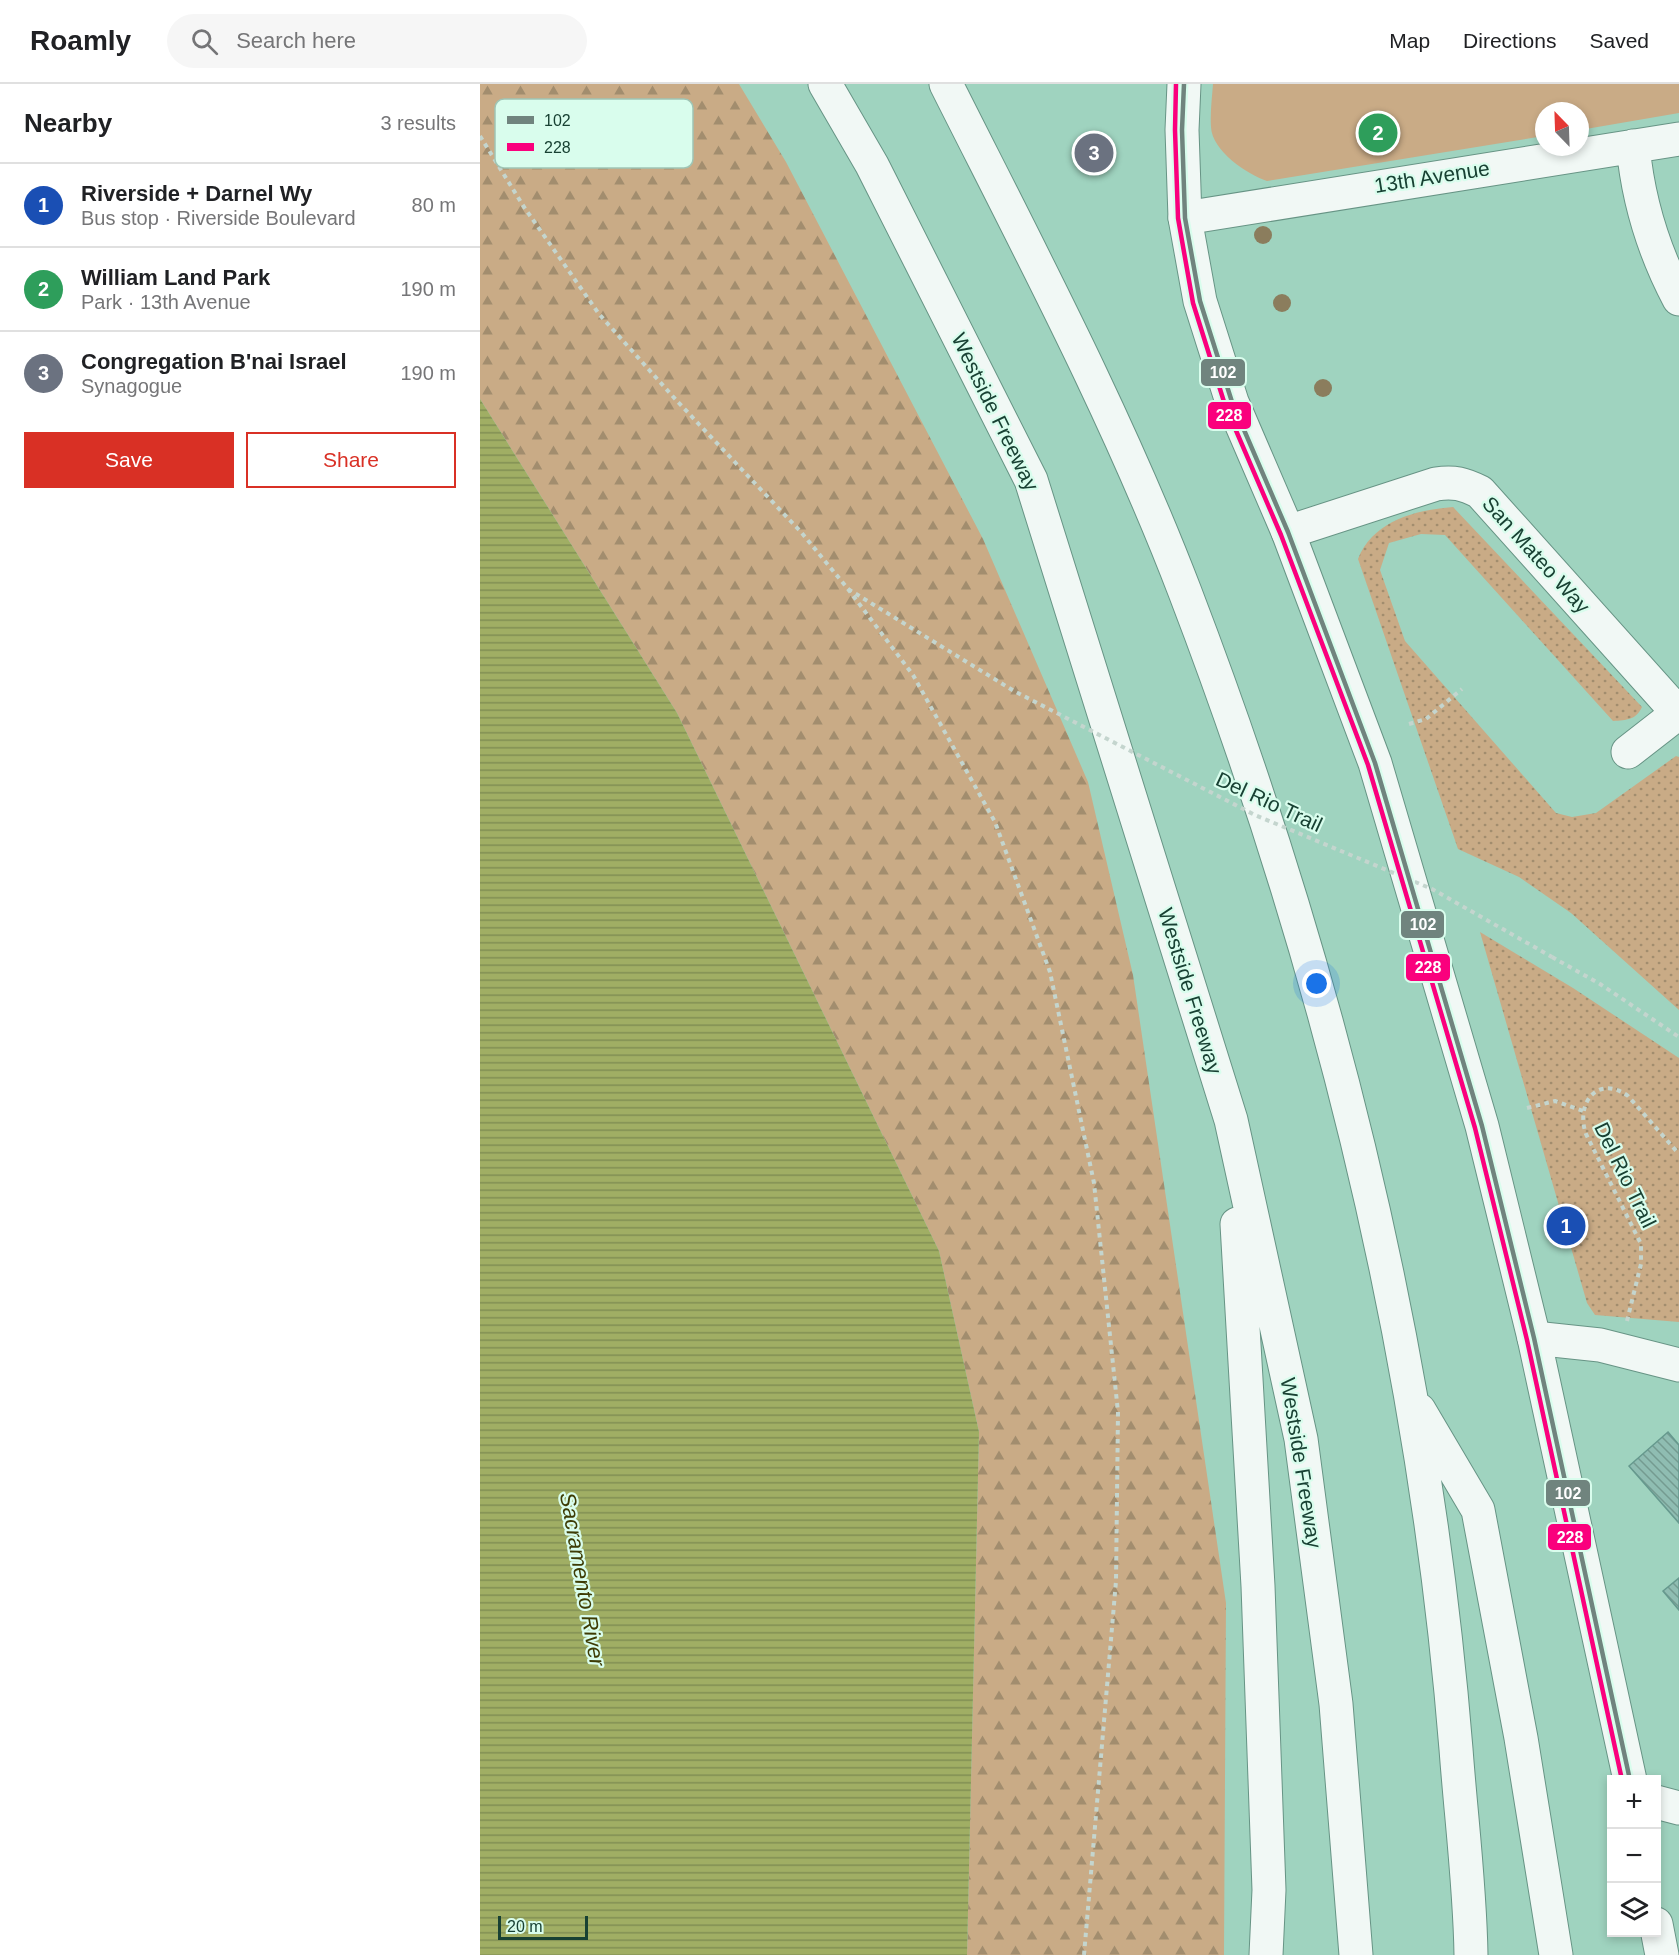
<!DOCTYPE html>
<html lang="en">
<head>
<meta charset="utf-8">
<style>
  :root { --surface:#fff; --page:#f6f6f6; --text:#202124; --muted:#757577; --line:#e0e0e0; --accent:#d93025 }
  body { margin:0; font-family:Helvetica,sans-serif; background:var(--page); color:var(--text) }
  .controls { position:absolute; right:18px; bottom:18px; display:grid; overflow:hidden; border-radius:0px; box-shadow:0 3px 9px #0003 }
  .controls button { width:54px; height:54px; display:grid; place-items:center; padding:0; border:0; border-bottom:2px solid var(--line); background:var(--surface); color:var(--text); font:30px sans-serif }
  .compass { position:absolute; left:1055px; top:18px; width:54px; height:54px; border-radius:50%; background:var(--surface); box-shadow:0 3px 9px #0003; rotate:337deg }
  .scale { position:absolute; left:18px; bottom:15px; width:90px; box-sizing:border-box; padding-left:6px; border:3px solid #184133; border-top:0; font-size:16px; line-height:21px; white-space:nowrap; color:#184133; -webkit-text-stroke:4px #d9fded; paint-order:stroke }
  .you { position:absolute; left:837px; top:900px; width:21px; height:21px; margin:-15px; border:4px solid #fff; border-radius:50%; background:#1a73e8; box-shadow:0 0 0 9px #1a73e833 }
  .badge { display:grid; place-items:center; width:39px; height:39px; border-radius:50%; background:var(--accent); color:#fff; font-size:20px; font-weight:700 }
  .pin { position:absolute; translate:-50% -50%; border:3px solid #fff; box-shadow:0 2px 6px #0006 }
  .list { margin:0; padding:0; list-style:none }
  h2 { display:flex; justify-content:space-between; align-items:center; height:78px; margin:0; padding:0 24px; font-size:26px }
  h2 small { font-size:20px; font-weight:400; color:var(--muted) }
  .list li { display:grid; grid-template-columns:39px 1fr auto; gap:18px; align-items:center; box-sizing:border-box; height:84px; padding:0 24px; border-top:2px solid var(--line) }
  .list b { display:block; font-size:22px; white-space:nowrap }
  .list p { margin:0; font-size:20px; white-space:nowrap; color:var(--muted) }
  .list em { font-size:20px; font-style:normal; color:var(--muted) }
  .actions { display:flex; gap:12px; padding:18px 24px }
  .actions a { flex:1; padding:14px 0; border:2px solid var(--accent); border-radius:0px; text-align:center; font-size:21px; color:var(--accent) }
  .actions .main { background:var(--accent); color:#fff }
  .icon { flex:none; width:33px; height:33px; fill:none; stroke:currentColor; stroke-width:2; stroke-linecap:round; stroke-linejoin:round }
  .map { position:relative; flex:none; width:1199px; height:1871px; overflow:hidden }
  header { display:flex; align-items:center; gap:36px; box-sizing:border-box; height:84px; padding:0 30px; background:var(--surface); border-bottom:2px solid var(--line) }
  header strong { font-size:28px }
  nav { display:flex; gap:33px; margin-inline-start:auto; font-size:21px }
  .search { width:420px; height:54px; background:var(--page); display:flex; align-items:center; gap:15px; box-sizing:border-box; padding:0 21px; border-radius:33px; color:var(--muted); font-size:22px }
  main { display:flex }
  aside { flex:1; background:var(--surface) }
  .map>svg:first-child { display:block }
  .grass { fill:url(#grass-dots) }
  .forest { fill:url(#forest-firs) }
  .park { fill:#c9ab86 }
  .water { fill:url(#water-rules) }
  .building { fill:url(#building-back-hatch); stroke:#66998e; stroke-width:1.5 }
  .lines { fill:none; stroke-linecap:round; stroke-linejoin:round }
  .minor-casing { stroke:#679485; stroke-width:35 }
  .major-casing { stroke:#679485; stroke-width:35 }
  .highway-casing { stroke:#679485; stroke-width:35 }
  .path { stroke:#c4d5ce; stroke-width:4; stroke-dasharray:4.5 4.5; stroke-linecap:butt }
  .minor { stroke:#f1f8f5; stroke-width:33 }
  .major { stroke:#f1f8f5; stroke-width:33 }
  .highway { stroke:#f1f8f5; stroke-width:33 }
  .path-bridge { stroke:#c4d5ce; stroke-width:4; stroke-dasharray:4.5 4.5; stroke-linecap:butt }
  .bus-1-casing { stroke:#d9fded; stroke-width:9 }
  .bus-2-casing { stroke:#d9fded; stroke-width:9 }
  .bus-1 { stroke:#70847e; stroke-width:4.5 }
  .bus-2 { stroke:#fa007d; stroke-width:4.5 }
  .tree { fill:#8b7d5d }
  .labels { text-anchor:middle; stroke-width:4.5; stroke-linejoin:round; paint-order:stroke }
  .street-label { font-size:21px; fill:#184133; stroke:#d9fded }
  .water-label { font-size:22px; font-style:italic; fill:#3d3b04; stroke:#d9fded }
  .key { fill:#d9fded; stroke:#9fc5b5; stroke-width:1.5 }
  .key-label { font-size:16px; fill:#184133 }
  .line-badge { stroke:#d9fded; stroke-width:2 }
  .badge-label { font-size:16px; text-anchor:middle; font-weight:bold; fill:#fff }
</style>
</head>
<body>
<header>
<strong>Roamly</strong>
<div class="search"><svg class="icon" aria-label="search" viewBox="0 0 24 24"><circle cx="10" cy="10" r="6"/><path d="M15 15l6 6"/></svg>Search here</div>
<nav><a>Map</a><a>Directions</a><a>Saved</a></nav>
</header>
<main>
<aside>
<h2>Nearby<small>3 results</small></h2>
<ul class="list">
<li><span class="badge" style="background:#1a4fb4">1</span><div><b>Riverside + Darnel Wy</b><p>Bus stop · Riverside Boulevard</p></div><em>80 m</em></li>
<li><span class="badge" style="background:#2e9e5b">2</span><div><b>William Land Park</b><p>Park · 13th Avenue</p></div><em>190 m</em></li>
<li><span class="badge" style="background:#6b7280">3</span><div><b>Congregation B'nai Israel</b><p>Synagogue</p></div><em>190 m</em></li>
</ul>
<div class="actions"><a class="main">Save</a><a>Share</a></div>
</aside>
<div class="map">
<svg width="1199" height="1871" viewBox="0 0 1199 1871">
  <defs>
    <pattern id="grass-dots" width="8" height="8" patternUnits="userSpaceOnUse" patternTransform="scale(1.5)"><rect width="8" height="8" fill="#c9ab86"/><path d="M2 2h.1M6 6h.1" fill="none" stroke="#a28d6e" stroke-width="1.8" stroke-linecap="round"/></pattern>
    <pattern id="forest-firs" width="22" height="20" patternUnits="userSpaceOnUse" patternTransform="scale(1.5)"><rect width="22" height="20" fill="#c9ab86"/><path d="M5 1l3.5 6h-7zM16 11l3.5 6h-7z" fill="#a28d6e"/></pattern>
    <pattern id="water-rules" width="6" height="5" patternUnits="userSpaceOnUse" patternTransform="scale(1.5)"><rect width="6" height="5" fill="#a0ae64"/><path d="M0 2.5h6" fill="none" stroke="#818f53"/></pattern>
    <pattern id="building-back-hatch" width="6" height="6" patternUnits="userSpaceOnUse" patternTransform="scale(1.5)"><rect width="6" height="6" fill="#8fbdb2"/><path d="M-1 5l2 2M0 0l6 6M5-1l2 2" fill="none" stroke="#749b91"/></pattern>
  </defs>
  <rect width="100%" height="100%" fill="#9fd3bf"/>
  <path class="grass" d="M973,423L1162,623C1156,636 1147,636 1133,637L965,451L941,450L909,459L900,486L925,557L1076,729L1092,733L1116,729L1196,672L1199,673V926L1091,829L1039,793L978,765L878,475C893,437 935,426 973,423Z
    M1000,848L1093,904L1199,974V1238L1115,1231L1107,1219Z"/>
  <path class="forest" d="M0,0H259L306,78L503,455L608,698L653,891L746,1519L744,1871H487L499,1348L459,1167L197,629L0,315Z"/>
  <path class="park" d="M733,0H1199V29L1100,46V27H1064V52L787,97C767,90 732,67 731,43C730,29 732,14 733,0Z"/>
  <path class="water" d="M0,315L197,629L459,1167L499,1348L487,1871H0Z"/>
  <path class="building" d="M1188,1348L1199,1361V1439L1149,1382Z
    M1199,1494V1526L1183,1507Z"/>
  <g class="lines">
    <g class="minor-casing">
      <path id="minor" d="M1153,62C1158,116 1173,166 1199,215
        M705,134L1199,55
        M808,448L956,400C974,397 984,400 1000,408L1199,630
        M1148,668L1198,629
        M1054,1254L1120,1261L1199,1281
        M1176,1718L1199,1724"/>
    </g>
    <g class="major-casing">
      <path id="major" d="M704,0L702,46L705,134L720,217L752,318L808,448L895,679L1002,1042L1054,1254L1150,1696
        M1176,1840L1182,1871"/>
    </g>
    <g class="highway-casing">
      <path id="highway" d="M345,0L392,81L551,396L751,1036L821,1355L856,1620L876,1871
        M466,0C550,167 638,333 705,508C847,879 944,1268 976,1665C981,1733 990,1802 991,1871
        M757,1140L778,1502L789,1806L786,1871
        M939,1326L998,1426L1041,1654L1076,1871"/>
    </g>
    <path class="path" d="M0,52L44,123L119,230L197,317L321,448L368,505L433,591L515,738L570,888L614,1099L638,1328L636,1497L604,1871
      M929,640L946,635L982,605
      M1072,873L1120,900L1199,953
      M1047,1024L1075,1017L1103,1027
      M1147,1237L1161,1180V1160L1106,1050C1095,1019 1118,990 1148,1012L1199,1070"/>
    <use href="#minor" class="minor"/>
    <use href="#major" class="major"/>
    <use href="#highway" class="highway"/>
    <path class="path-bridge" d="M368,505L534,607L775,731L952,805L1072,873"/>
    <g class="bus-1-casing">
      <path id="bus-1" d="M704,0L702,46L705,134L720,217L752,318L808,448L895,679L1002,1042L1054,1254L1150,1696"/>
    </g>
    <g class="bus-2-casing">
      <path id="bus-2" d="M696,0L695,46L698,134L713,219L745,321L801,451L888,681L995,1044L1047,1256L1142,1696"/>
    </g>
    <use href="#bus-1" class="bus-1"/>
    <use href="#bus-2" class="bus-2"/>
  </g>
  <g class="tree">
    <circle cx="783" cy="151" r="9"/>
    <circle cx="802" cy="219" r="9"/>
    <circle cx="843" cy="304" r="9"/>
  </g>
  <g class="labels">
    <g class="street-label">
      <text transform="translate(952 93) rotate(-9)" y="7">13th Avenue</text>
      <text transform="translate(515 328) rotate(64)" y="7">Westside Freeway</text>
      <text transform="translate(1056 471) rotate(48)" y="7">San Mateo Way</text>
      <text transform="translate(789 718) rotate(25)" y="7">Del Rio Trail</text>
      <text transform="translate(710 907) rotate(73)" y="7">Westside Freeway</text>
      <text transform="translate(1145 1091) rotate(64)" y="7">Del Rio Trail</text>
      <text transform="translate(821 1379) rotate(81)" y="7">Westside Freeway</text>
    </g>
    <g class="water-label">
      <text transform="translate(103 1495) rotate(80)" y="8">Sacramento River</text>
    </g>
  </g>
  <rect x="15" y="15" width="198" height="69" rx="9" class="key"/>
  <rect x="27" y="32" width="27" height="8" fill="#70847e"/>
  <rect x="27" y="59" width="27" height="8" fill="#fa007d"/>
  <g class="key-label">
    <text x="64" y="42">102</text>
    <text x="64" y="69">228</text>
  </g>
  <g class="line-badge">
    <rect x="720" y="274" width="46" height="29" rx="6" fill="#70847e"/>
    <rect x="727" y="317" width="45" height="29" rx="6" fill="#fa007d"/>
    <rect x="920" y="826" width="45" height="29" rx="6" fill="#70847e"/>
    <rect x="925" y="869" width="46" height="29" rx="6" fill="#fa007d"/>
    <rect x="1065" y="1395" width="46" height="28" rx="6" fill="#70847e"/>
    <rect x="1067" y="1439" width="45" height="28" rx="6" fill="#fa007d"/>
  </g>
  <g class="badge-label">
    <text x="743" y="294">102</text>
    <text x="749" y="337">228</text>
    <text x="943" y="846">102</text>
    <text x="948" y="889">228</text>
    <text x="1088" y="1415">102</text>
    <text x="1090" y="1459">228</text>
  </g>
</svg>
<div class="controls">
<button>+</button>
<button>−</button>
<button><svg class="icon" aria-label="layers" viewBox="0 0 24 24"><path d="M12 4l9 5-9 5-9-5zM3 14l9 5 9-5"/></svg></button>
</div>
<svg class="compass" viewBox="-18 -18 36 36"><path d="M0-13l5 13h-10z" fill="#e53935"/><path d="M0 13l5-13h-10z" fill="#757577"/></svg>
<div class="scale">20 m</div>
<div class="you"></div>
<div class="pin badge" style="left:1086px;top:1142px;background:#1a4fb4">1</div>
<div class="pin badge" style="left:898px;top:49px;background:#2e9e5b">2</div>
<div class="pin badge" style="left:614px;top:69px;background:#6b7280">3</div>
</div>
</main>
</body>
</html>
